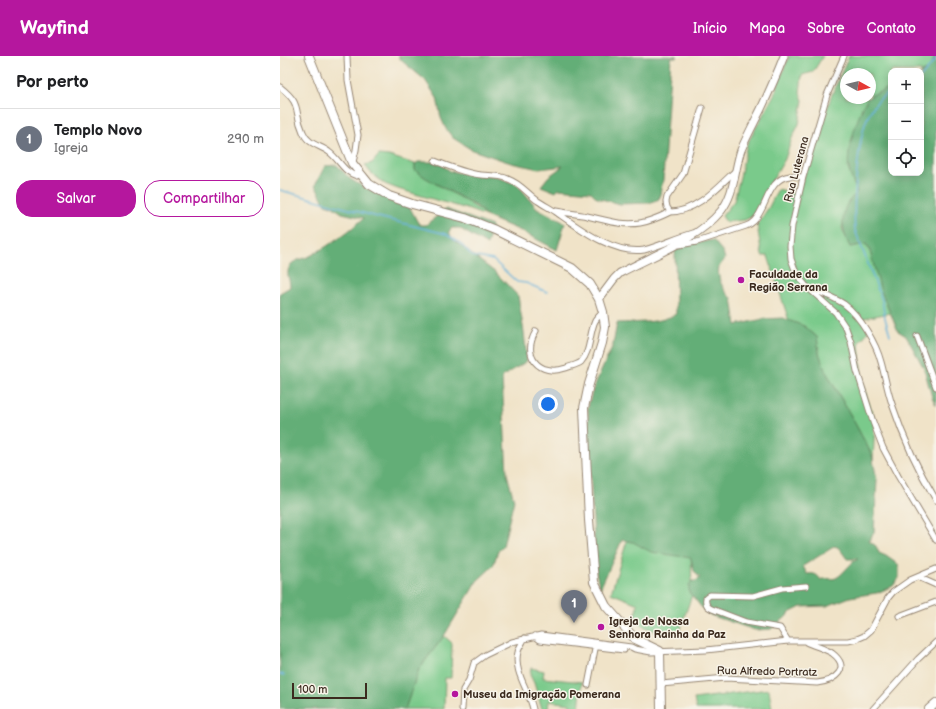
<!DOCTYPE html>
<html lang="pt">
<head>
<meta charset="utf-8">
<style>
  :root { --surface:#fff; --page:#f2f2f2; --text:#202124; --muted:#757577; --line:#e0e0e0; --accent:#b5179e }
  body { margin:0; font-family:"Balsamiq Sans",sans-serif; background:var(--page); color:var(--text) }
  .controls { position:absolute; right:12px; top:12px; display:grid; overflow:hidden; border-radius:8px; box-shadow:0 2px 10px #0003 }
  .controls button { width:36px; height:36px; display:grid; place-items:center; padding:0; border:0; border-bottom:1px solid var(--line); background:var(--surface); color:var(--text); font:20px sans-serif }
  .compass { position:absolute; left:560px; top:12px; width:36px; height:36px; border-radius:50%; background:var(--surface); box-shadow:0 2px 10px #0003; rotate:98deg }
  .scale { position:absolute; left:12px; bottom:10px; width:75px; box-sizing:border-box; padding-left:4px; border:2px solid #3b2a1e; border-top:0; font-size:11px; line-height:14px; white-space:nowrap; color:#3b2a1e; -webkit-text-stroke:3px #f7f3e8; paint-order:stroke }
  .you { position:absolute; left:268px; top:348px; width:14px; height:14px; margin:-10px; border:3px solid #fff; border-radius:50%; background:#1a73e8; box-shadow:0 0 0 6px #1a73e833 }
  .badge { display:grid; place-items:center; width:26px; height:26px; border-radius:50%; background:var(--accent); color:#fff; font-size:13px; font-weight:700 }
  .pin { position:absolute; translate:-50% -33px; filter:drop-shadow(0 1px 2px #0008) }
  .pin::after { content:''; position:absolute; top:21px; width:14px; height:12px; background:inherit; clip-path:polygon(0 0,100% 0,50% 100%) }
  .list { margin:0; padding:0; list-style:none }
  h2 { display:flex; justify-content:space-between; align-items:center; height:52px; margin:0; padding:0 16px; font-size:17px }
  h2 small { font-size:13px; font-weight:400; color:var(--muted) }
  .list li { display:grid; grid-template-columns:26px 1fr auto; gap:12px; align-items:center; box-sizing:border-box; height:60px; padding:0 16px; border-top:1px solid var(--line) }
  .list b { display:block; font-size:15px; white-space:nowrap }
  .list p { margin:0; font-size:13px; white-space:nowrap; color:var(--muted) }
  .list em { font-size:13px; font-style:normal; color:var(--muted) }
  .actions { display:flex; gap:8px; padding:12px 16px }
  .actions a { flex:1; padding:9px 0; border:1px solid var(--accent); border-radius:16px; text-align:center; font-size:14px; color:var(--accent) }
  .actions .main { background:var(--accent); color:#fff }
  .icon { flex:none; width:22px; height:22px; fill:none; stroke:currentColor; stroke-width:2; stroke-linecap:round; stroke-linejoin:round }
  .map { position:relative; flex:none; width:656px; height:653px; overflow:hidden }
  header { display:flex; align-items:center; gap:24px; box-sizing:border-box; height:56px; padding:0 20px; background:var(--accent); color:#fff }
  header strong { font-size:19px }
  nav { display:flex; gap:22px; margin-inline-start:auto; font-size:14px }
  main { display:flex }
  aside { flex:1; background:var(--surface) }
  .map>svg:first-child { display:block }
  .green { fill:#7aca8b; stroke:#5a7a54 }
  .forest { fill:#63ae77; stroke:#4f6c4a; fill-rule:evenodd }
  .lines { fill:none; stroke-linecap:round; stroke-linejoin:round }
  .stream { stroke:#5eafd9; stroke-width:1.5 }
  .street-casing { stroke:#968673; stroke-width:7 }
  .secondary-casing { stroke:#968673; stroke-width:9 }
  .primary-casing { stroke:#968673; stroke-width:10 }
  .street { stroke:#fff; stroke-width:5 }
  .secondary { stroke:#fff; stroke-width:7 }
  .primary { stroke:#fff; stroke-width:8 }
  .poi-dot { fill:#b5179e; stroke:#f7f3e8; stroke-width:1.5 }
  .labels { text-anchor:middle; stroke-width:3; stroke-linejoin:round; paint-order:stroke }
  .street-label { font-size:11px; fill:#3b2a1e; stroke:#f7f3e8 }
  .poi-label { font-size:11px; font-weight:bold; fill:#3b2a1e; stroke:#f7f3e8; text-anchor:start }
</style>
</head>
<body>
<header>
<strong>Wayfind</strong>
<nav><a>Início</a><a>Mapa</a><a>Sobre</a><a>Contato</a></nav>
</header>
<main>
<aside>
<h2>Por perto<small></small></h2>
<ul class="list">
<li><span class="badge" style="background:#6b7280">1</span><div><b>Templo Novo</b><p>Igreja</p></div><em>290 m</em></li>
</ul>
<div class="actions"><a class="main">Salvar</a><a>Compartilhar</a></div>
</aside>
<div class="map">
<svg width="656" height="653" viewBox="0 0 656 653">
  <rect width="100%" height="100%" fill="#f7f3e8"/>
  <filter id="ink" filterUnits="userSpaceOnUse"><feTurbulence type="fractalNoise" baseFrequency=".025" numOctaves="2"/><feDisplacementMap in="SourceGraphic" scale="8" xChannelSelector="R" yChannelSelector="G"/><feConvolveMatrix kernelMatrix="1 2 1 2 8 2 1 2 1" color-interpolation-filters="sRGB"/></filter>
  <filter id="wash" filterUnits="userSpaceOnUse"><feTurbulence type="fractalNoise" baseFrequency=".012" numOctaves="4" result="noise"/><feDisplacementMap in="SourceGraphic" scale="16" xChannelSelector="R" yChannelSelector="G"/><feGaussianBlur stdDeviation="0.9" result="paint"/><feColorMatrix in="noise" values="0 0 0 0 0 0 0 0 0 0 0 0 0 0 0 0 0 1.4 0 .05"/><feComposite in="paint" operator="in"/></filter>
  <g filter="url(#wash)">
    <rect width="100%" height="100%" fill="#f0e3c8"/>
    <path class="green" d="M509,0H543L533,16L522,19L520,37L523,44L519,68L512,82L505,103L492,125L475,159L465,164L446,166L442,160L454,145L460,121L467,88L494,39Z
      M569,0H656L648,13L641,17V15H611V31L590,40V18H566V42H588L582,51L573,82L568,112L577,136L573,142L568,146L562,172L570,191L586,188L589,192L601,235L610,257L584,262L588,276L579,286L582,326L595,365L593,405L592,399L571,360L545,314L539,297L537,281L524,270L509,265L488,200H482L477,169L489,151L498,133L518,138L551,41Z
      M99,99L109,100L135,108V114C158,132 185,141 208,161L187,153L118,133L105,128L90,116L85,109L92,107Z
      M349,478L411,494L412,539L399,576C380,576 368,577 354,562L358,548L331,537Z
      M164,580L172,587L171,622H165L164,653H125L139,613Z
      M251,612L264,615L263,622L302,626L299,653H290V648L269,645L268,653H262L254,627L250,619Z
      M489,633L492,653H416L414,643Z"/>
    <path class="forest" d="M118,0H397V1H391L383,124L379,143L370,147L340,148L317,142L311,136L279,133L276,136L261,130L268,121L283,110L259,113L231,107L192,94L173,82L166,73L161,62L157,42L145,24L122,5Z
      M656,0V349L652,341L644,312L626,280L618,275L601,235L589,192L586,188L570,191C563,177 560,162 567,148C569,144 574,140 577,136C574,128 570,120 569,113C565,97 579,55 588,42H590V40L611,31V117H641V17L648,13Z
      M138,106H153L162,109L170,115L185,118L214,120L238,129L257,152L285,167L277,194L241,175L208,161L196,150L146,122L135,114V108Z
      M57,109L70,123L85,132L128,148L137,165L140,169H146L166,153L212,170L207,189L179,172H172L169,175L172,183L216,217L238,240L244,276L247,305L222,321L227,418L234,444L223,490L218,495L213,510L197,525L164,580L139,613L125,653H0V237L10,231C10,224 6,218 9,212C11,204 23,203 30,200C50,189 67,177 84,162L62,157L52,150L45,148L35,129L45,110Z
      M433,184L443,196L445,203C443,206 440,209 439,211C436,221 444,236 452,242L456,269L483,263L503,262L524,270L537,281L539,297L545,314L571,360L592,399L597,424L594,476L589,485L596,490L599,497L606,500L619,509V522L613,530L597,537L570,541L547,550L521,551L511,556L505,562L491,573L475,574L427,558L409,536V529L412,525H416L420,522L414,515L411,502L371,496L353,486L342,484L320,533L316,516L308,376V351L313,333L333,289L337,267C356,266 379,268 396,258L395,191ZM555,490L559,492L567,503H578C569,507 565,517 556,522C551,524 546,521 541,524C537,518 534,517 527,518L523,510Z"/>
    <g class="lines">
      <path class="stream" d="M641,21L656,3
        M0,134L94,160L166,178L180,187L192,200L213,204L237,226L246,227L267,236
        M610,279L605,262L602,244L575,174C573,154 575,134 577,113C580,87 583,48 611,36
        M0,618L4,619"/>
    </g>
  </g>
  <g filter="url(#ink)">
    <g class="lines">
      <g class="street-casing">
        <path id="street" d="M67,0L68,24L78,79L76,94L73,106
          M564,0L547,39L523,121L512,170L510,190L511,203L517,219L527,231L556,257L566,272L571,286L577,315L593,366L603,392L618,420L656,484
          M0,31C23,49 13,54 23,76C28,89 40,89 49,96C59,103 64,117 77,120L80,118
          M422,52L403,118L387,141L386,146L387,151L390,156C416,156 438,131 456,114
          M155,105C170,111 185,117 201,119C210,120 220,119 228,123C240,127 248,138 258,145C264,149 270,152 276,156C299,172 334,199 364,194C380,190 396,182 413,177
          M276,155C287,157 297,158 307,160C325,164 342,170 360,167C371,165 380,161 390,156
          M399,189L417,186L466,170C469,169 472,167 474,165C487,152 488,122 510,120C514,119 519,121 523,121
          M534,234C544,238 555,242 564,248C580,260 596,287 601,306C605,320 607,334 612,348C623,381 638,414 656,444
          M256,275C241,300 259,321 286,312C291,310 297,309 301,306C311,295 309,278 315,265C317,262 320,259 323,256
          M637,280L656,331
          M638,521L656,529
          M619,560L656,546
          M255,580L260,584L344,594
          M245,582C243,586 239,591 238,596C233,616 249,634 253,653
          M508,585L500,572L466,566L432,553C427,551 425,547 426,542L430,539L473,540L502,532L526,530
          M381,628L446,622L537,627C555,625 572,612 552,597C544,592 534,590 526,586
          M308,629L316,588
          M182,653L183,634L189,624L194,607L205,599L232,586L261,579L351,591L355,593L371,596L426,594L508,585H568L577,583L584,580L591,574L608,542L613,536L630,524L656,513
          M593,653L638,603L656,586"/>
      </g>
      <g class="secondary-casing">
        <path id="secondary" d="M319,243L334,223L340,217C373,199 417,184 441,155C455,137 454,115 461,94C467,80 474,67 481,53C489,36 497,18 504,0"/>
      </g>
      <g class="primary-casing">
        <path id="primary" d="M29,0L72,107L89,128L109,140L132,148L185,162L215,174L292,212L310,228L319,243L323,256L325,271L322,287L309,328L304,352L309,464L314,526L326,550L355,583L380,595L381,653
          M649,653L656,647"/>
      </g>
      <use href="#street" class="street"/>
      <use href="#secondary" class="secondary"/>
      <use href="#primary" class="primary"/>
    </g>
  </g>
  <g class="poi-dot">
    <circle cx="461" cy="224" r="4"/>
    <circle cx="321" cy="571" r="4"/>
    <circle cx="175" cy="638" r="4"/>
  </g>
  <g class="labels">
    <g class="street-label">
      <text transform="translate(516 113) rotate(-75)" y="4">Rua Luterana</text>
      <text transform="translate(487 615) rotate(1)" y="4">Rua Alfredo Portratz</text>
    </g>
    <g class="poi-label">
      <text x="469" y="222">Faculdade da<tspan x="469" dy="13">Região Serrana</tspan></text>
      <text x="329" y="569">Igreja de Nossa<tspan x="329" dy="13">Senhora Rainha da Paz</tspan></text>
      <text x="183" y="642">Museu da Imigração Pomerana</text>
    </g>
  </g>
</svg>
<div class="controls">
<button>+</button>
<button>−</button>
<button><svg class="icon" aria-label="locate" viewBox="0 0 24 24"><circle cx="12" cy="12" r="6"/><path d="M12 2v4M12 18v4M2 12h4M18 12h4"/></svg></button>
</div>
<svg class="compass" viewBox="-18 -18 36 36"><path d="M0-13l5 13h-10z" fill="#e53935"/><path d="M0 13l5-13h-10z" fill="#757577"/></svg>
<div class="scale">100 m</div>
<div class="you"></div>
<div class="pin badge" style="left:294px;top:567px;background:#6b7280">1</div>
</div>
</main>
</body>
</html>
